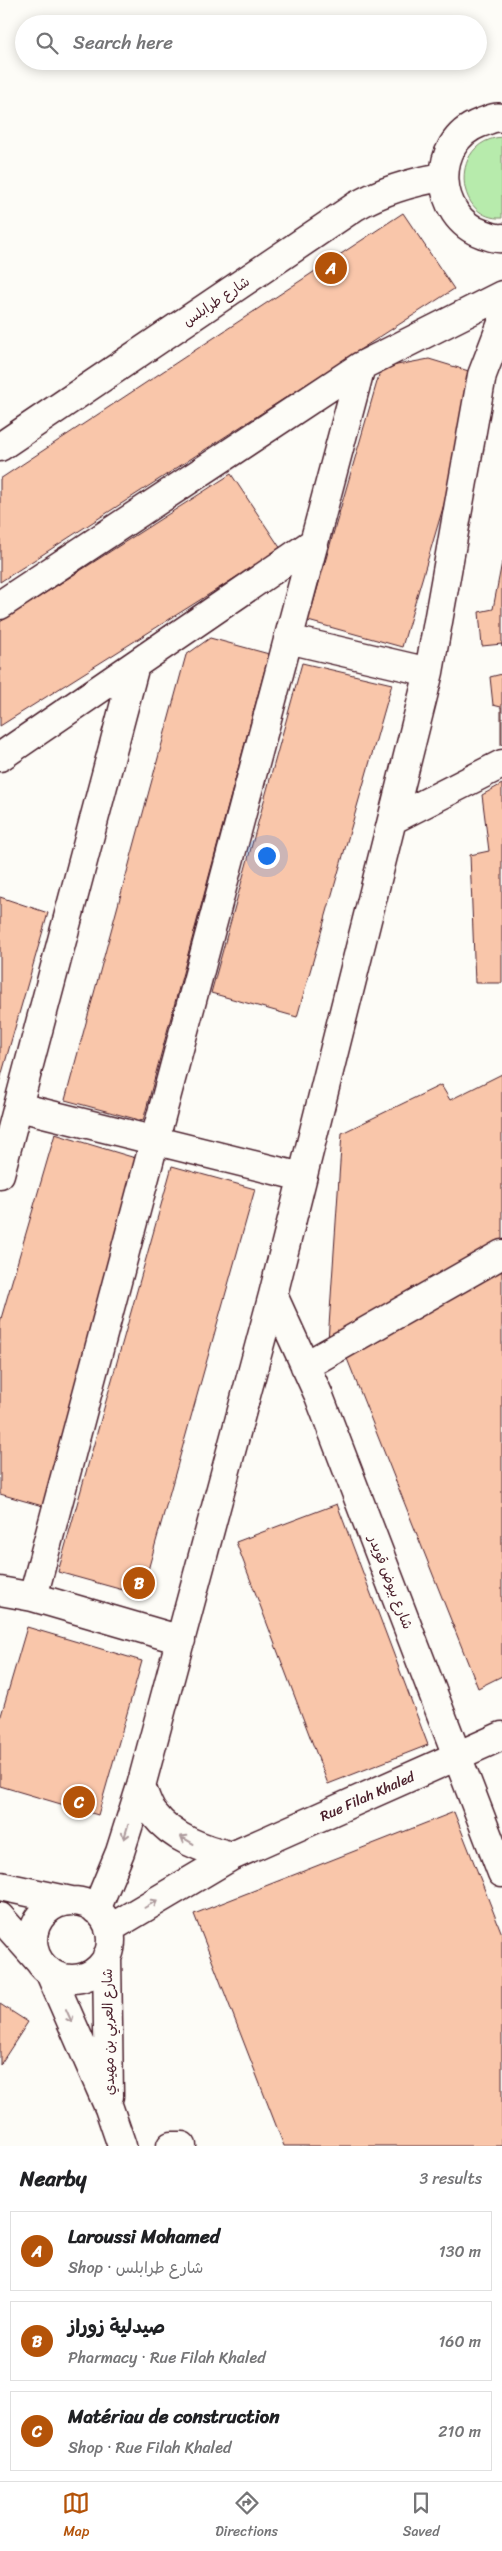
<!DOCTYPE html>
<html lang="en">
<head>
<meta charset="utf-8">
<style>
  :root { --surface:#fff; --page:#f6f6f6; --text:#202124; --muted:#757577; --line:#e0e0e0; --accent:#b45309 }
  body { margin:0; font-family:Sriracha,"Playpen Sans Arabic",sans-serif; background:var(--page); color:var(--text) }
  .you { position:absolute; left:266px; top:855px; width:18px; height:18px; margin:-12px; border:4px solid #fff; border-radius:50%; background:#1a73e8; box-shadow:0 0 0 8px #1a73e833 }
  .badge { display:grid; place-items:center; width:32px; height:32px; border-radius:50%; background:var(--accent); color:#fff; font-size:16px; font-weight:700 }
  .pin { position:absolute; translate:-50% -50%; border:2px solid #fff; box-shadow:0 1px 5px #0006 }
  .list { margin:0; padding:0; list-style:none }
  h2 { display:flex; justify-content:space-between; align-items:center; height:65px; margin:0; padding:0 20px; font-size:21px }
  h2 small { font-size:16px; font-weight:400; color:var(--muted) }
  .list li { display:grid; grid-template-columns:32px 1fr auto; gap:15px; align-items:center; box-sizing:border-box; height:80px; margin:0 10px 10px; padding:0 10px; border:1px solid var(--line); border-radius:0px }
  .list b { display:block; font-size:19px; white-space:nowrap }
  .list p { margin:0; font-size:16px; white-space:nowrap; color:var(--muted) }
  .list em { font-size:16px; font-style:normal; color:var(--muted) }
  .icon { flex:none; width:28px; height:28px; fill:none; stroke:currentColor; stroke-width:2; stroke-linecap:round; stroke-linejoin:round }
  .map { position:relative; flex:none; width:502px; height:2146px; overflow:hidden }
  .search { position:absolute; background:var(--surface); box-shadow:0 2px 12px #0003; left:15px; right:15px; top:15px; height:55px; display:flex; align-items:center; gap:12px; box-sizing:border-box; padding:0 18px; border-radius:28px; color:var(--muted); font-size:19px }
  .sheet { height:335px; background:var(--surface) }
  nav { display:flex; justify-content:space-around; align-items:center; box-sizing:border-box; height:70px; border-top:1px solid var(--line); background:var(--surface); font-size:14px; color:var(--muted) }
  nav a { display:grid; justify-items:center; gap:2px }
  nav .on { color:var(--accent) }
  .map>svg:first-child { display:block }
  .green { fill:#b7ebac; stroke:#80856c }
  .building { fill:#f9c6aa; stroke:#4a1f2b }
  .lines { fill:none; stroke-linecap:round; stroke-linejoin:round }
  .minor-casing { stroke:#4a1f2b; stroke-width:31 }
  .minor { stroke:#fdfcf7; stroke-width:28 }
  .oneway { stroke:#ac999b }
  .labels { text-anchor:middle; stroke-width:4.5; stroke-linejoin:round; paint-order:stroke }
  .street-label { font-size:14px; fill:#4a1f2b; stroke:#fdfcf7 }
</style>
</head>
<body>
<div class="map">
<svg width="502" height="2146" viewBox="0 0 502 2146">
  <rect width="100%" height="100%" fill="#fdfcf7"/>
  <filter id="ink" filterUnits="userSpaceOnUse"><feTurbulence type="fractalNoise" baseFrequency=".02" numOctaves="2"/><feDisplacementMap in="SourceGraphic" scale="10" xChannelSelector="R" yChannelSelector="G"/><feConvolveMatrix kernelMatrix="1 2 1 2 8 2 1 2 1" color-interpolation-filters="sRGB"/></filter>
  <g filter="url(#ink)">
    <path class="green" d="M502,137V218C455,221 448,141 502,137Z"/>
    <path class="building" d="M403,213L454,289L0,582V479Z
      M429,359L482,375L402,647L308,621L381,368Z
      M231,474L281,549L0,726V622Z
      M502,562V647V644L482,646L479,612L493,609Z
      M210,638L269,654L143,1121L65,1100L186,655Z
      M302,663L392,684L297,1017L211,993Z
      M502,674V744L501,745V707L493,705L490,677Z
      M502,784V983H475L470,855L489,851L482,795Z
      M0,897L48,913L0,1080Z
      M502,1074V1247L328,1341L342,1133L441,1085L450,1100Z
      M55,1134L142,1160L46,1507L0,1494V1322Z
      M172,1166L255,1189L141,1595L58,1572Z
      M502,1260V1676L478,1688L342,1346Z
      M337,1504L428,1745L328,1784L236,1542Z
      M27,1627L142,1661L98,1815L0,1786V1719Z
      M454,1812L502,1934V2146H284L194,1914Z
      M0,2004L28,2022L0,2065Z"/>
    <g class="lines">
      <g class="minor-casing">
        <path id="minor" d="M502,118C494,116 487,121 480,123C430,142 434,217 483,234C490,236 495,239 502,238
          M0,447L356,206C384,190 411,182 443,177
          M0,605L361,366L502,295
          M288,639L429,672
          M0,757L314,542
          M392,820L502,764
          M19,1107L302,1177
          M0,1174L135,665
          M273,1295L319,1396L502,1873
          M305,1366L502,1254
          M0,1591L33,1597L181,1640
          M33,1597L361,366
          M141,1786C145,1795 148,1807 154,1814C173,1839 204,1849 232,1856
          M0,1886L71,1901
          M33 1940a39 39 0 1 1 78 0a39 39 0 1 1-78 0Z
          M96,1910L120,1852L141,1786L273,1295L429,672L482,375L502,323
          M0,1917L39,1961
          M109,1929L232,1856L502,1736
          M107,1956L109,2096
          M49,1971L109,2108L122,2146
          M171,2146H182"/>
      </g>
      <use href="#minor" class="minor"/>
    </g>
    <defs><path id="oneway-shaft" d="M-6 0H5M1.5-3L5.5 0L1.5 3" fill="none" stroke-width="1.6" stroke-linecap="round" stroke-linejoin="round" transform="scale(1.25)"/></defs>
    <g class="oneway">
      <use href="#oneway-shaft" transform="translate(126 1832) rotate(107)"/>
      <use href="#oneway-shaft" transform="translate(187 1840) rotate(-149)"/>
      <use href="#oneway-shaft" transform="translate(151 1904) rotate(-30)"/>
      <use href="#oneway-shaft" transform="translate(69 2016) rotate(66)"/>
    </g>
  </g>
  <g class="labels">
    <g class="street-label">
      <text transform="translate(216 301) rotate(-34)" y="5">شارع طرابلس</text>
      <text transform="translate(391 1582) rotate(69)" y="5">شارع بيوض قويدر</text>
      <text transform="translate(367 1796) rotate(-24)" y="5">Rue Filah Khaled</text>
      <text transform="translate(108 2032) rotate(-91)" y="5">شارع العربي بن مهيدي</text>
    </g>
  </g>
</svg>
<div class="you"></div>
<div class="pin badge" style="left:331px;top:268px">A</div>
<div class="pin badge" style="left:139px;top:1583px">B</div>
<div class="pin badge" style="left:79px;top:1802px">C</div>
<div class="search"><svg class="icon" aria-label="search" viewBox="0 0 24 24"><circle cx="10" cy="10" r="6"/><path d="M15 15l6 6"/></svg>Search here</div>
</div>
<section class="sheet">
<h2>Nearby<small>3 results</small></h2>
<ul class="list">
<li><span class="badge">A</span><div><b>Laroussi Mohamed</b><p>Shop · شارع طرابلس</p></div><em>130 m</em></li>
<li><span class="badge">B</span><div><b>صيدلية زوراز</b><p>Pharmacy · Rue Filah Khaled</p></div><em>160 m</em></li>
<li><span class="badge">C</span><div><b>Matériau de construction</b><p>Shop · Rue Filah Khaled</p></div><em>210 m</em></li>
</ul>
</section>
<nav>
<a class="on"><svg class="icon" aria-label="map" viewBox="0 0 24 24"><path d="M3 6l6-2 6 2 6-2v14l-6 2-6-2-6 2zM9 4v14M15 6v14"/></svg>Map</a>
<a><svg class="icon" aria-label="directions" viewBox="0 0 24 24"><path d="M12 3l9 9-9 9-9-9zM9 14v-3h6M13 9l2 2-2 2"/></svg>Directions</a>
<a><svg class="icon" aria-label="saved" viewBox="0 0 24 24"><path d="M7 4h10v16l-5-4-5 4z"/></svg>Saved</a>
</nav>
</body>
</html>
